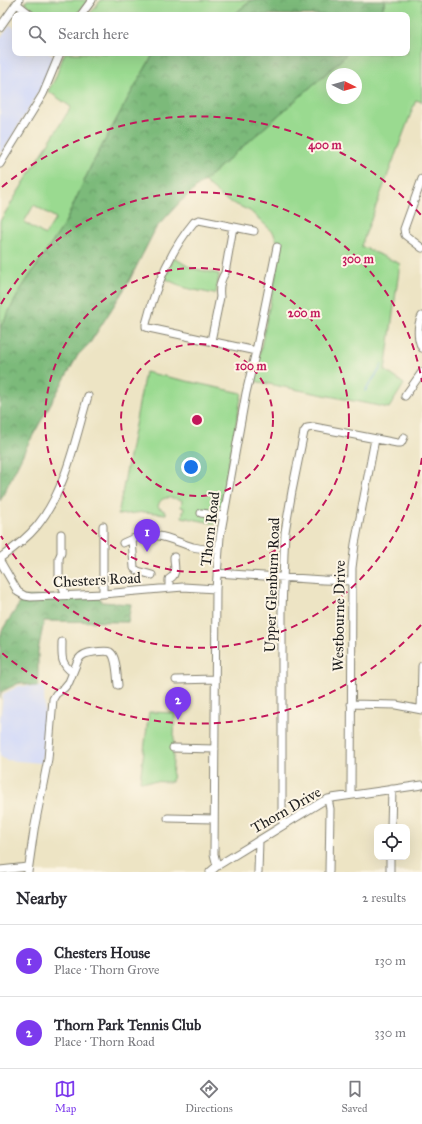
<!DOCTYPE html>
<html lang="en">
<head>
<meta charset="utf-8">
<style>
  :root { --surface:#fff; --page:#f2f2f3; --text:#2b2b33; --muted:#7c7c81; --line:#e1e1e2; --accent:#7c3aed }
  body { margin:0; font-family:"IM FELL Great Primer",serif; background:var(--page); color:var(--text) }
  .controls { position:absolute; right:12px; bottom:12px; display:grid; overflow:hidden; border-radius:8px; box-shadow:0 4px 16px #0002 }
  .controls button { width:36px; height:36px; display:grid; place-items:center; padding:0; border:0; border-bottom:1px solid var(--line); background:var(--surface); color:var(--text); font:20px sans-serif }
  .compass { position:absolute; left:326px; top:68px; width:36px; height:36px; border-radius:50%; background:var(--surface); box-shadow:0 4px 16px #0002; rotate:95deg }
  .you { position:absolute; left:191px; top:467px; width:14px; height:14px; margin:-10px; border:3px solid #fff; border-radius:50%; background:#1a73e8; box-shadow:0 0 0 6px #1a73e833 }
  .badge { display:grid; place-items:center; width:26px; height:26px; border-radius:50%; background:var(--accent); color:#fff; font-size:13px; font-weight:700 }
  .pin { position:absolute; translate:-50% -33px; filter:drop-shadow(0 1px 2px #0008) }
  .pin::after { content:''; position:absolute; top:21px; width:14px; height:12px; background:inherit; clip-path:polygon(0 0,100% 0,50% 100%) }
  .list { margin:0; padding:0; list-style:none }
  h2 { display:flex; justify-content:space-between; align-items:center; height:52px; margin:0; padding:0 16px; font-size:17px }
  h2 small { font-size:13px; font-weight:400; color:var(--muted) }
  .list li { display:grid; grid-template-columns:26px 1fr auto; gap:12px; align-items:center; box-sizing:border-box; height:72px; padding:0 16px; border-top:1px solid var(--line) }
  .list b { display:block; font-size:15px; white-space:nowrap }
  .list p { margin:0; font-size:13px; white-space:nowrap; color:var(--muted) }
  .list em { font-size:13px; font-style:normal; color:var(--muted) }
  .icon { flex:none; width:22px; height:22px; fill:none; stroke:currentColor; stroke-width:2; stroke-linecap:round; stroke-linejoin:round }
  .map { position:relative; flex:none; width:422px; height:872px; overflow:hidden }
  .search { position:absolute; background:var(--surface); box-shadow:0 4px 16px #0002; left:12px; right:12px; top:12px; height:44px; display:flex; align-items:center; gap:10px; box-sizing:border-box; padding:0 14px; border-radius:8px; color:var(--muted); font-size:15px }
  .sheet { height:196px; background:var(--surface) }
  nav { display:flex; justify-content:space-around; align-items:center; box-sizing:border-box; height:56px; border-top:1px solid var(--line); background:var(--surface); font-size:11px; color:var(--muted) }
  nav a { display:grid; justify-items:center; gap:2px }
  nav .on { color:var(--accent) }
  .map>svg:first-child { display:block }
  .built { fill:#d1d9f9 }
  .green { fill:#9ada90; stroke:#5b7b56; fill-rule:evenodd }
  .forest { fill:url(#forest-crowns); stroke:#4c6b4b }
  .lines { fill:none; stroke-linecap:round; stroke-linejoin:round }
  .stream { stroke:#6aaadd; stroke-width:1.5 }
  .minor-casing { stroke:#848070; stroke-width:9 }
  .minor { stroke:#fff; stroke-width:7 }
  .ring { fill:none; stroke:#c2185b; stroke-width:2; stroke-dasharray:7 5 }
  .labels { text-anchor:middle; stroke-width:4; stroke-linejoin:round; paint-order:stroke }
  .street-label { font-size:15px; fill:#1c1c1c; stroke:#fcf5e5 }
  .centre { fill:#c2185b; stroke:#fcf5e5; stroke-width:2 }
  .ring-label { font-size:12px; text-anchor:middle; font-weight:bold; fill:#c2185b; stroke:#fcf5e5; stroke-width:4; stroke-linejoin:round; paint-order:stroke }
</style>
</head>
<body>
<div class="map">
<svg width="422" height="872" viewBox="0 0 422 872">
  <defs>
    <pattern id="forest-crowns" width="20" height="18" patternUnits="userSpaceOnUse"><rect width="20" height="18" fill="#7bba7a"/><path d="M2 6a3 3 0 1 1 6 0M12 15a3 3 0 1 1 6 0" fill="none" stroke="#649663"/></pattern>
  </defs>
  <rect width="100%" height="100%" fill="#fcf5e5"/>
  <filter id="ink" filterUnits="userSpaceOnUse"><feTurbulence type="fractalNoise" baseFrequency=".025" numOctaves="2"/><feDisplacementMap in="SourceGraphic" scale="8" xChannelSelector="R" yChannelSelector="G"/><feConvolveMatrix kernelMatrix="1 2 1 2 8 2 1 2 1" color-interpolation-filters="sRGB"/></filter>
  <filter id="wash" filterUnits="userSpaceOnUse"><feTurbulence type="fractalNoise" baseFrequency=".012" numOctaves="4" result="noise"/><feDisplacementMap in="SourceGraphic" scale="16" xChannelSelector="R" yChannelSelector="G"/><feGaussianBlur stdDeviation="0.9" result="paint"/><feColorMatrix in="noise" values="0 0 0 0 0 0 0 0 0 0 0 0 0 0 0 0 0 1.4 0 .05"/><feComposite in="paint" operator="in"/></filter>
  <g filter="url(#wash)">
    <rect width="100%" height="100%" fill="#ede4c4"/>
    <path class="built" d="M10,25L15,28V53H49L55,57L46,79L39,91L2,153L0,152V39Z
      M19,686L44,687L45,730L42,763L6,760L0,756V721L3,694Z"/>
    <path class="green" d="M27,0H88L77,15H39L25,3Z
      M101,0H252L233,15H89Z
      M385,0H422V102L416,100L361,246L400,264L385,370L404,384L389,408L254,381L281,249L273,232L250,211L224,199L204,181L339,62L347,53H407V15H378L383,8ZM332,74H356V98H332Z
      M65,53H154L127,100L91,166L64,225L21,289L0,328V221L71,107L48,91L55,79L63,57ZM34,205L56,218L45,235L24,222Z
      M173,259H176L191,268L219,274V276L216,293L214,294L185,288L166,279V276Z
      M145,372L242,393L217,524L182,517L184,508L181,507L182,500C173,498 160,494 158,507L166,512V514L144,512L118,515Z
      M149,712L175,713L172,782L140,781Z"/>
    <path class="forest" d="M252,0H385L383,8L378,15H233Z
      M154,53H347L339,62L180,202L156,228L127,285L90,343L78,355L27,446L0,501V328L21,289L64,225L91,166L127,100Z
      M97,594L102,602L131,604L128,622L44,621L38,651V687L19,683L1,692L0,699V638L2,630L24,597Z"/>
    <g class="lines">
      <path class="stream" d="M365,391L380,369L382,364"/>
    </g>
  </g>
  <g filter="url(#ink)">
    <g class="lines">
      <g class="minor-casing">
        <path id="minor" d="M17,4L31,15
          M81,15L92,0
          M0,27L19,0
          M0,164L43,94L60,53
          M422,179L404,229L405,235L422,248
          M254,231L199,220L194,222C170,251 155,288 146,324V327L149,328L256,351
          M422,316C417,325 417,338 422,348
          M211,341L220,297C219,289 220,280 225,273L233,227
          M405,396L422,372
          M201,513L223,516
          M61,534V553L59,558V578L66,595
          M123,543L132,539
          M0,558C13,549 27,538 37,526C66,490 75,440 88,396
          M0,561L18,592L25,596L31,597L103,594L183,587L216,589
          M217,573L323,580L352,581
          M152,575L138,571L134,568L132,539C158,530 170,540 193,547C201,549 210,549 219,550
          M169,588V579C178,575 174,566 174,557
          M103,594V526
          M62,642C62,656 60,663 72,672
          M176,680L215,679
          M351,704L396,705L422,710
          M421,710L422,666
          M173,748L215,749
          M351,795L352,568L355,544L375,439
          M328,799L330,809L329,872
          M168,818L214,819
          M284,824L282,820V611L284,553L285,532L292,491L304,432L307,428L314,427L397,443H401L404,437
          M391,827L392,789
          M217,866L323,801L332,798L422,785
          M0,870L28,867
          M28,872L34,830L48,759L53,699L56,694L64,688L69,682L78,660C82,654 87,653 94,652C99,652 106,650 110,652C117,656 117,678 118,685
          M210,872L217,866L214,854L216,589L220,537L246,393L256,351L277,247
          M258,872L259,840
          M390,872V857"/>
      </g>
      <use href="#minor" class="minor"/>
    </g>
  </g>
  <g class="ring">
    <circle cx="197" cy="420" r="76"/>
    <circle cx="197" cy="420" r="152"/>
    <path d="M422 458A228 228 0 0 1 1 536M1 304A228 228 0 0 1 422 382"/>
    <path d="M421 625A304 304 0 0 1 2 653M2 187A304 304 0 0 1 421 215"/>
  </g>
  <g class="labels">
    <g class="street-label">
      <text transform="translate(210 529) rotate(-83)" y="5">Thorn Road</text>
      <text transform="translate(97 580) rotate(-3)" y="5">Chesters Road</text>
      <text transform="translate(272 585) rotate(-88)" y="5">Upper Glenburn Road</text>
      <text transform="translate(339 616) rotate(-89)" y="5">Westbourne Drive</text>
      <text transform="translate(286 810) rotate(-30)" y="5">Thorn Drive</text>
    </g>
  </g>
  <circle cx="197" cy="420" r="6" class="centre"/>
  <g class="ring-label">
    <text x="325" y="149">400 m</text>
    <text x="358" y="263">300 m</text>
    <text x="304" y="317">200 m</text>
    <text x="251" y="370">100 m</text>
  </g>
</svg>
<div class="controls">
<button><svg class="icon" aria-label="locate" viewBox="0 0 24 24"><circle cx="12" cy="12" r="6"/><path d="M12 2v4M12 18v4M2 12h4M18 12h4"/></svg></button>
</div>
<svg class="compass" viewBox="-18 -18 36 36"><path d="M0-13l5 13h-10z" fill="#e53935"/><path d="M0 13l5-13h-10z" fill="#7c7c81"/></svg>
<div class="you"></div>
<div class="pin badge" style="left:147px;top:552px">1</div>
<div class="pin badge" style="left:178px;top:720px">2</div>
<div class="search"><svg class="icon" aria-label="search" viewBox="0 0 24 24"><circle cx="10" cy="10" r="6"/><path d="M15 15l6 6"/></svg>Search here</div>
</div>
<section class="sheet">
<h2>Nearby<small>2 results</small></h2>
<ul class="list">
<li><span class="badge">1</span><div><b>Chesters House</b><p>Place · Thorn Grove</p></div><em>130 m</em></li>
<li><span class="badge">2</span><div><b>Thorn Park Tennis Club</b><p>Place · Thorn Road</p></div><em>330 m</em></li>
</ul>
</section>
<nav>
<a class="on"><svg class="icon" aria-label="map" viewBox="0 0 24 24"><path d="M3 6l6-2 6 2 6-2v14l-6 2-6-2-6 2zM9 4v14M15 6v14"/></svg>Map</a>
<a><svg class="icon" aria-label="directions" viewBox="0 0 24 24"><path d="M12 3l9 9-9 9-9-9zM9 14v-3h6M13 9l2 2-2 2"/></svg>Directions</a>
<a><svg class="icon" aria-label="saved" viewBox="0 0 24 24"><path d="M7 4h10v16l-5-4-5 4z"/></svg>Saved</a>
</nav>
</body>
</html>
